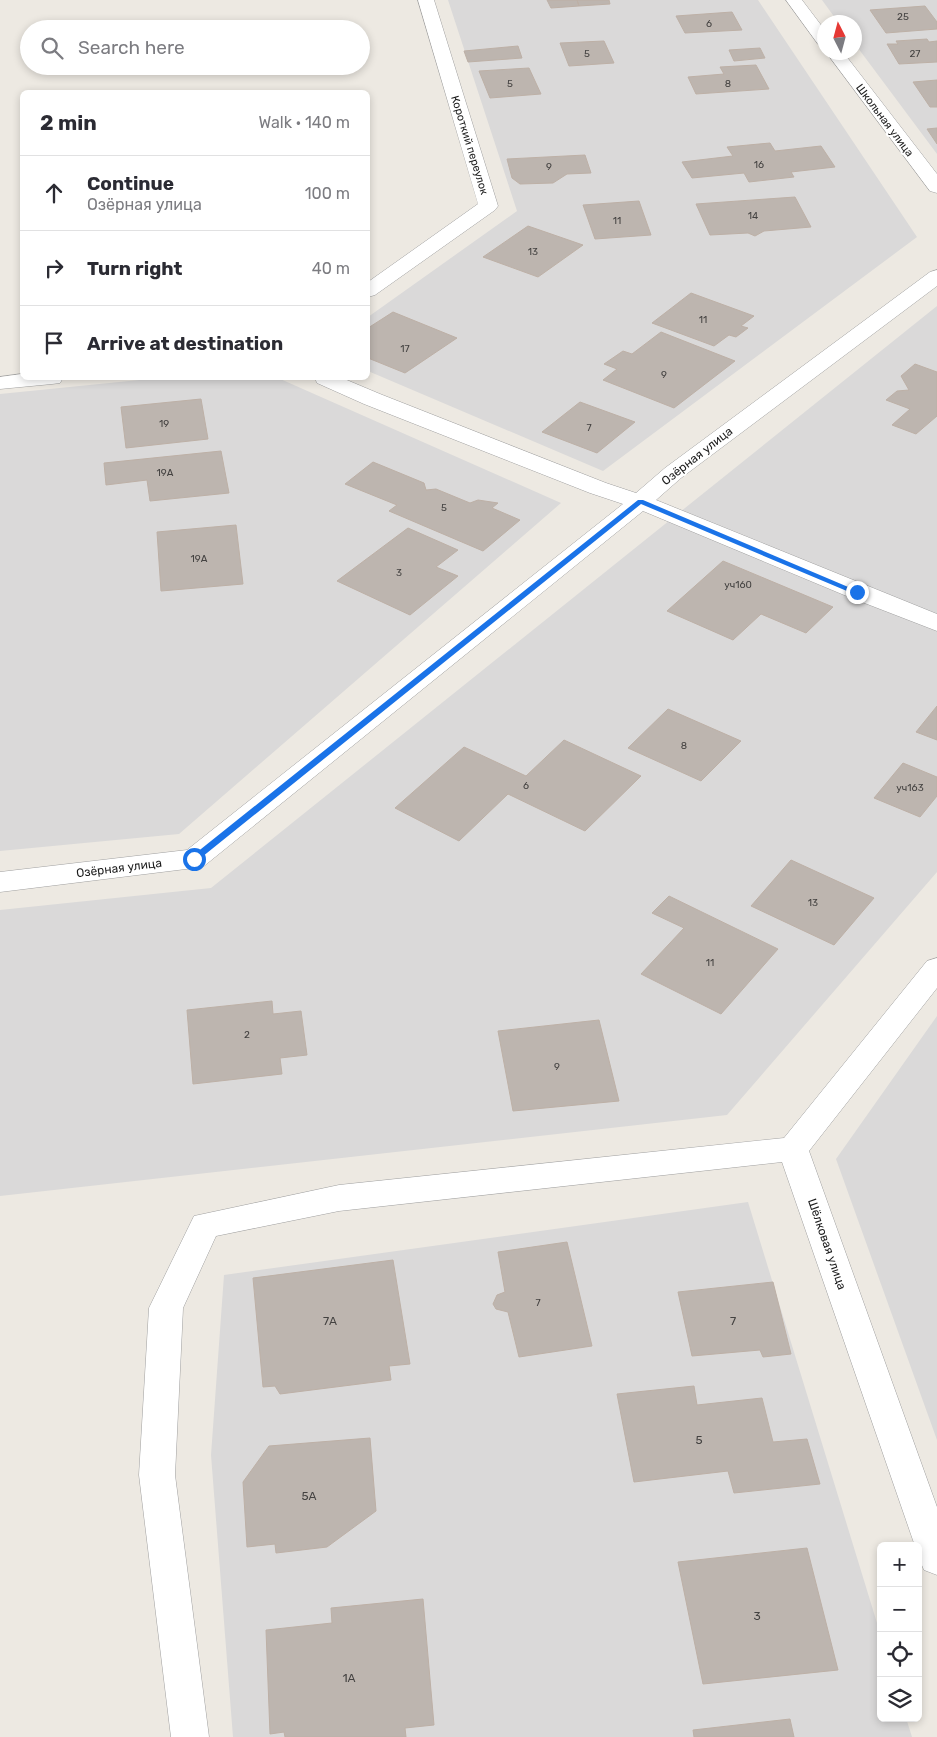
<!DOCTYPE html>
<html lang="en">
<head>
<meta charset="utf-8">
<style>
  :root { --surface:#fff; --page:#f2f2f3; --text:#2b2b33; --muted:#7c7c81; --line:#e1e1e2 }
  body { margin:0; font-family:Rubik,sans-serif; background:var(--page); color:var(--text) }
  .controls { position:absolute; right:15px; bottom:15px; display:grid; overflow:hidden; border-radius:8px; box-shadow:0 2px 8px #0003 }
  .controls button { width:45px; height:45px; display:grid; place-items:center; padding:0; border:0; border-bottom:1px solid var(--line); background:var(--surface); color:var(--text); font:25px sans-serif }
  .compass { position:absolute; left:817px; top:15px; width:45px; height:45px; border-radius:50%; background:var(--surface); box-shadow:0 2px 8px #0003; rotate:354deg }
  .stop { position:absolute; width:15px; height:15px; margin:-11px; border:4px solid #1a73e8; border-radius:50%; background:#fff }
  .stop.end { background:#1a73e8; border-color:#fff; box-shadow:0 1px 5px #0008 }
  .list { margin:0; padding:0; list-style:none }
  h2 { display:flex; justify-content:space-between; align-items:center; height:65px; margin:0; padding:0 20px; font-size:21px }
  h2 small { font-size:16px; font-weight:400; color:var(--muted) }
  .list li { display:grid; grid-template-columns:32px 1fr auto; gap:15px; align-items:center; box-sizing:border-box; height:75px; padding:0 20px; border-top:1px solid var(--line) }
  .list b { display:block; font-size:19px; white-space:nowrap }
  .list p { margin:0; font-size:16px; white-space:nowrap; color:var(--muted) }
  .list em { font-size:16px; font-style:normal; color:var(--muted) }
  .icon { flex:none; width:28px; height:28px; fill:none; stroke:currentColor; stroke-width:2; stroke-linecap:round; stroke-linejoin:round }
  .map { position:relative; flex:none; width:937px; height:1737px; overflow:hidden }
  .search { position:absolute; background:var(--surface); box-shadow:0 2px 8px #0003; left:20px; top:20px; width:350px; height:55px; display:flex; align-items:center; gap:12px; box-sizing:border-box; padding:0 18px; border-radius:28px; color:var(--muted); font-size:19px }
  .panel { position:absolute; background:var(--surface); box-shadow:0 2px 8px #0003; left:20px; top:90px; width:350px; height:290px; border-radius:8px }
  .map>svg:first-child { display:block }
  .residential { fill:#dad9d9 }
  .building { fill:#bdb5af; stroke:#bdb0a6 }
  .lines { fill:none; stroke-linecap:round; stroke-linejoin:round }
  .street-casing { stroke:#a0a0a0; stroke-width:1 }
  .street { fill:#fff; fill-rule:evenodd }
  .route { fill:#1a73e8 }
  .labels { text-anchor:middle; stroke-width:4; stroke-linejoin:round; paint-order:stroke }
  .number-label { font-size:10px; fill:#444241 }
  .far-street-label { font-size:11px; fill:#1c1c1c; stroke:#fff }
  .street-label { font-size:12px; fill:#1c1c1c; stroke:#fff }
  .near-number-label { font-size:12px; fill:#444241 }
</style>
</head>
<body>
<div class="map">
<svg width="937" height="1737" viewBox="0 0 937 1737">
  <rect width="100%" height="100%" fill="#ede9e2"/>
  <path class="residential" d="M448,0H758L917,237L603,471L368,371V317L517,211Z
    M822,0H937V154L855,44L854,22H838Z
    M937,306V872L727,1115L0,1196V910L211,888Z
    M159,378H278L561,503L179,834L0,851V394Z
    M937,1016V1440L836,1159Z
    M748,1202L881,1636V1718H906L912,1737H233L211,1455L224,1275Z"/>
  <path class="building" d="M547,0H577L579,6L551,8Z
    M577,0H609L610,4L579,6Z
    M925,6L937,22V29L886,33L870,10Z
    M732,12L742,30L685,33L676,16Z
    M927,39L929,42L937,41V62L899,64L887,44H898L896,41Z
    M604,41L614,63L569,66L560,43Z
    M518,46L522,58L468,62L464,51Z
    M760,48L765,58L734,61L729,50Z
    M756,65L769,89L696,94L688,77L724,74L720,67Z
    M529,68L541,94L490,98L479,71Z
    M937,80V107H930L913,82Z
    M937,128V144L927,129Z
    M770,143L775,151L821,146L835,167L791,172L794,177L749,182L744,173L692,178L682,162L733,156L727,147Z
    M585,155L591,173L567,174L553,183L520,184L512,178L507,159Z
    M795,197L811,227L764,231L755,236L748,233L710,235L696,204Z
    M639,201L651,235L595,239L583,205Z
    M528,226L583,245L538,277L483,257Z
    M691,293L754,316L741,326L748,328L736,337L729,335L714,346L652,323Z
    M393,312L457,338L405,373L368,358V328Z
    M661,332L735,361L674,408L603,380L617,369L604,364L623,351L632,354Z
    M915,364L937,372V416L916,434L892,425L910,409L886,400L897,391L909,390L901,376Z
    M201,399L208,439L126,448L121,407Z
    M580,402L635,422L597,453L542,432Z
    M221,451L229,493L150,501L147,480L106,485L104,463Z
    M373,462L424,483L426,490L436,489L470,503L478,500L498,503L492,508L520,520L483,551L389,511L397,505L345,484Z
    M236,525L243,584L161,591L157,532Z
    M408,528L458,550L436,567L458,576L410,615L337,581Z
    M723,561L833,607L806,633L761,614L733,640L667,611Z
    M937,706V740L916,732Z
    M668,709L741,741L701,781L628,748Z
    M564,740L641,776L585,831L508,794L459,841L395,808L464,747L526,776Z
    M903,763L937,777V796L920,817L874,798Z
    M791,860L874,898L834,945L751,906Z
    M669,896L778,949L721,1014L641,974L684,928L652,913Z
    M272,1001L273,1014L301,1011L307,1055L280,1058L282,1074L193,1084L187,1010Z
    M599,1020L619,1101L513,1111L498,1031Z
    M567,1242L592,1346L519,1357L508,1312L496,1309L493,1304L497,1295L505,1292L498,1252Z
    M393,1260L410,1364L389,1366L391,1380L280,1394L275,1386L263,1387L253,1278Z
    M773,1282L791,1354L763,1357L760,1350L692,1356L678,1292Z
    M694,1386L697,1405L762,1398L773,1442L807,1439L820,1484L734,1493L728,1471L634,1482L617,1394Z
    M370,1438L376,1511L327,1547L276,1553L275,1544L247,1547L243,1482L269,1446Z
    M807,1548L838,1670L703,1684L678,1562Z
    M423,1599L434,1725L405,1728L406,1737H285L284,1732L270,1734L266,1630L332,1623L331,1608Z
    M790,1719L794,1737H694L693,1730Z"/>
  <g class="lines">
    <g class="street-casing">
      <path id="street" d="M418,0H434L498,206L495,210L375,295L368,297V282L478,204Z
        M786,0H802L824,29V45L818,44Z
        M826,52H843L937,174V193L930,191Z
        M937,270V286L681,478L656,500L937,614V631L849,597L643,511L204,866L194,868L0,892V872L187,850L623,504L590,493L364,404L317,383L315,378H342L380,394L606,483L636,493L665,468L930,272Z
        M22,374V378H63L60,383L52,384L0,389V377Z
        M937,958V988L809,1151L937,1507V1575L924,1570L918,1556V1546H915L782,1162L339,1211L216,1236L183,1308L175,1475L209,1737H171L139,1475L149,1308L194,1216L339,1185L784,1138L927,961Z"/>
    </g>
    <use href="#street" class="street"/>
  </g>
  <path class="route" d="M638,500H643L860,592L854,594L641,504L197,861H191V857Z"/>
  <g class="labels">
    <g class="number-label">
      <text x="903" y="20">25</text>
      <text x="709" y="27">6</text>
      <text x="587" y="57">5</text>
      <text x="915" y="57">27</text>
      <text x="510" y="87">5</text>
      <text x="728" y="87">8</text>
      <text x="759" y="168">16</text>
      <text x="549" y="170">9</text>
      <text x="753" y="219">14</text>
      <text x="617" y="224">11</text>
      <text x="533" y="255">13</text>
      <text x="703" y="323">11</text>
      <text x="405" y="352">17</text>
      <text x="664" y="378">9</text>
      <text x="164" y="427">19</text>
      <text x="589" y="431">7</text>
      <text x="165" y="476">19А</text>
      <text x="444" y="511">5</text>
      <text x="199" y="562">19А</text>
      <text x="399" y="576">3</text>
      <text x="738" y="588">уч160</text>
      <text x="684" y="749">8</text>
      <text x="526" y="789">6</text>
      <text x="910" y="791">уч163</text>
      <text x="813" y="906">13</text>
      <text x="710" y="966">11</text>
      <text x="247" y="1038">2</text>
      <text x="557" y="1070">9</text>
      <text x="538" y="1306">7</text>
    </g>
    <g class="far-street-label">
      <text transform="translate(885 120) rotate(53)" y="4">Школьная улица</text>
      <text transform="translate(470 145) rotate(73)" y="4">Короткий переулок</text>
    </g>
    <g class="street-label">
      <text transform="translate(697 456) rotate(-38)" y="4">Озёрная улица</text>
      <text transform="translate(119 868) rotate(-7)" y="4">Озёрная улица</text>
      <text transform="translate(827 1244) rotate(71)" y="4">Шёлковая улица</text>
    </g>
    <g class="near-number-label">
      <text x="330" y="1325">7А</text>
      <text x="733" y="1325">7</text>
      <text x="699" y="1444">5</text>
      <text x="309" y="1500">5А</text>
      <text x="757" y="1620">3</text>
      <text x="349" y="1682">1А</text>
    </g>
  </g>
</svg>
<div class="controls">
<button>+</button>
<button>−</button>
<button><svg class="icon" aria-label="locate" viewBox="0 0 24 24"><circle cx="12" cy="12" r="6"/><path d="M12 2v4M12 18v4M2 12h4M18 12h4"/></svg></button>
<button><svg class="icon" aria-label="layers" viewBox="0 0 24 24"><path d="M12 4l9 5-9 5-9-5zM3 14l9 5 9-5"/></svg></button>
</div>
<svg class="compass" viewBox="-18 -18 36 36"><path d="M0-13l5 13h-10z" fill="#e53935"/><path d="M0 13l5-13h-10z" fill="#7c7c81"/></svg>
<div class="stop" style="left:194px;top:859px"></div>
<div class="stop end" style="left:857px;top:592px"></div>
<div class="search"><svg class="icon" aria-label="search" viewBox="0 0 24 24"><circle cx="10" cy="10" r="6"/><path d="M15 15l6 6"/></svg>Search here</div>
<section class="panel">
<h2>2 min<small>Walk · 140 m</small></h2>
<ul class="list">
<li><svg class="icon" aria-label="ahead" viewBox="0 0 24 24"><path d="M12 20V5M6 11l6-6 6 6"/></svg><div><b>Continue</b><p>Озёрная улица</p></div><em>100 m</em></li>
<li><svg class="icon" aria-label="right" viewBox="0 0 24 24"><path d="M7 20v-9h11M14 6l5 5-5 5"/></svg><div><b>Turn right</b></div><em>40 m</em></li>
<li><svg class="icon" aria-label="arrive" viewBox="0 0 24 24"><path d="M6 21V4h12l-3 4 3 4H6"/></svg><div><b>Arrive at destination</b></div></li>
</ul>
</section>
</div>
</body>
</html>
